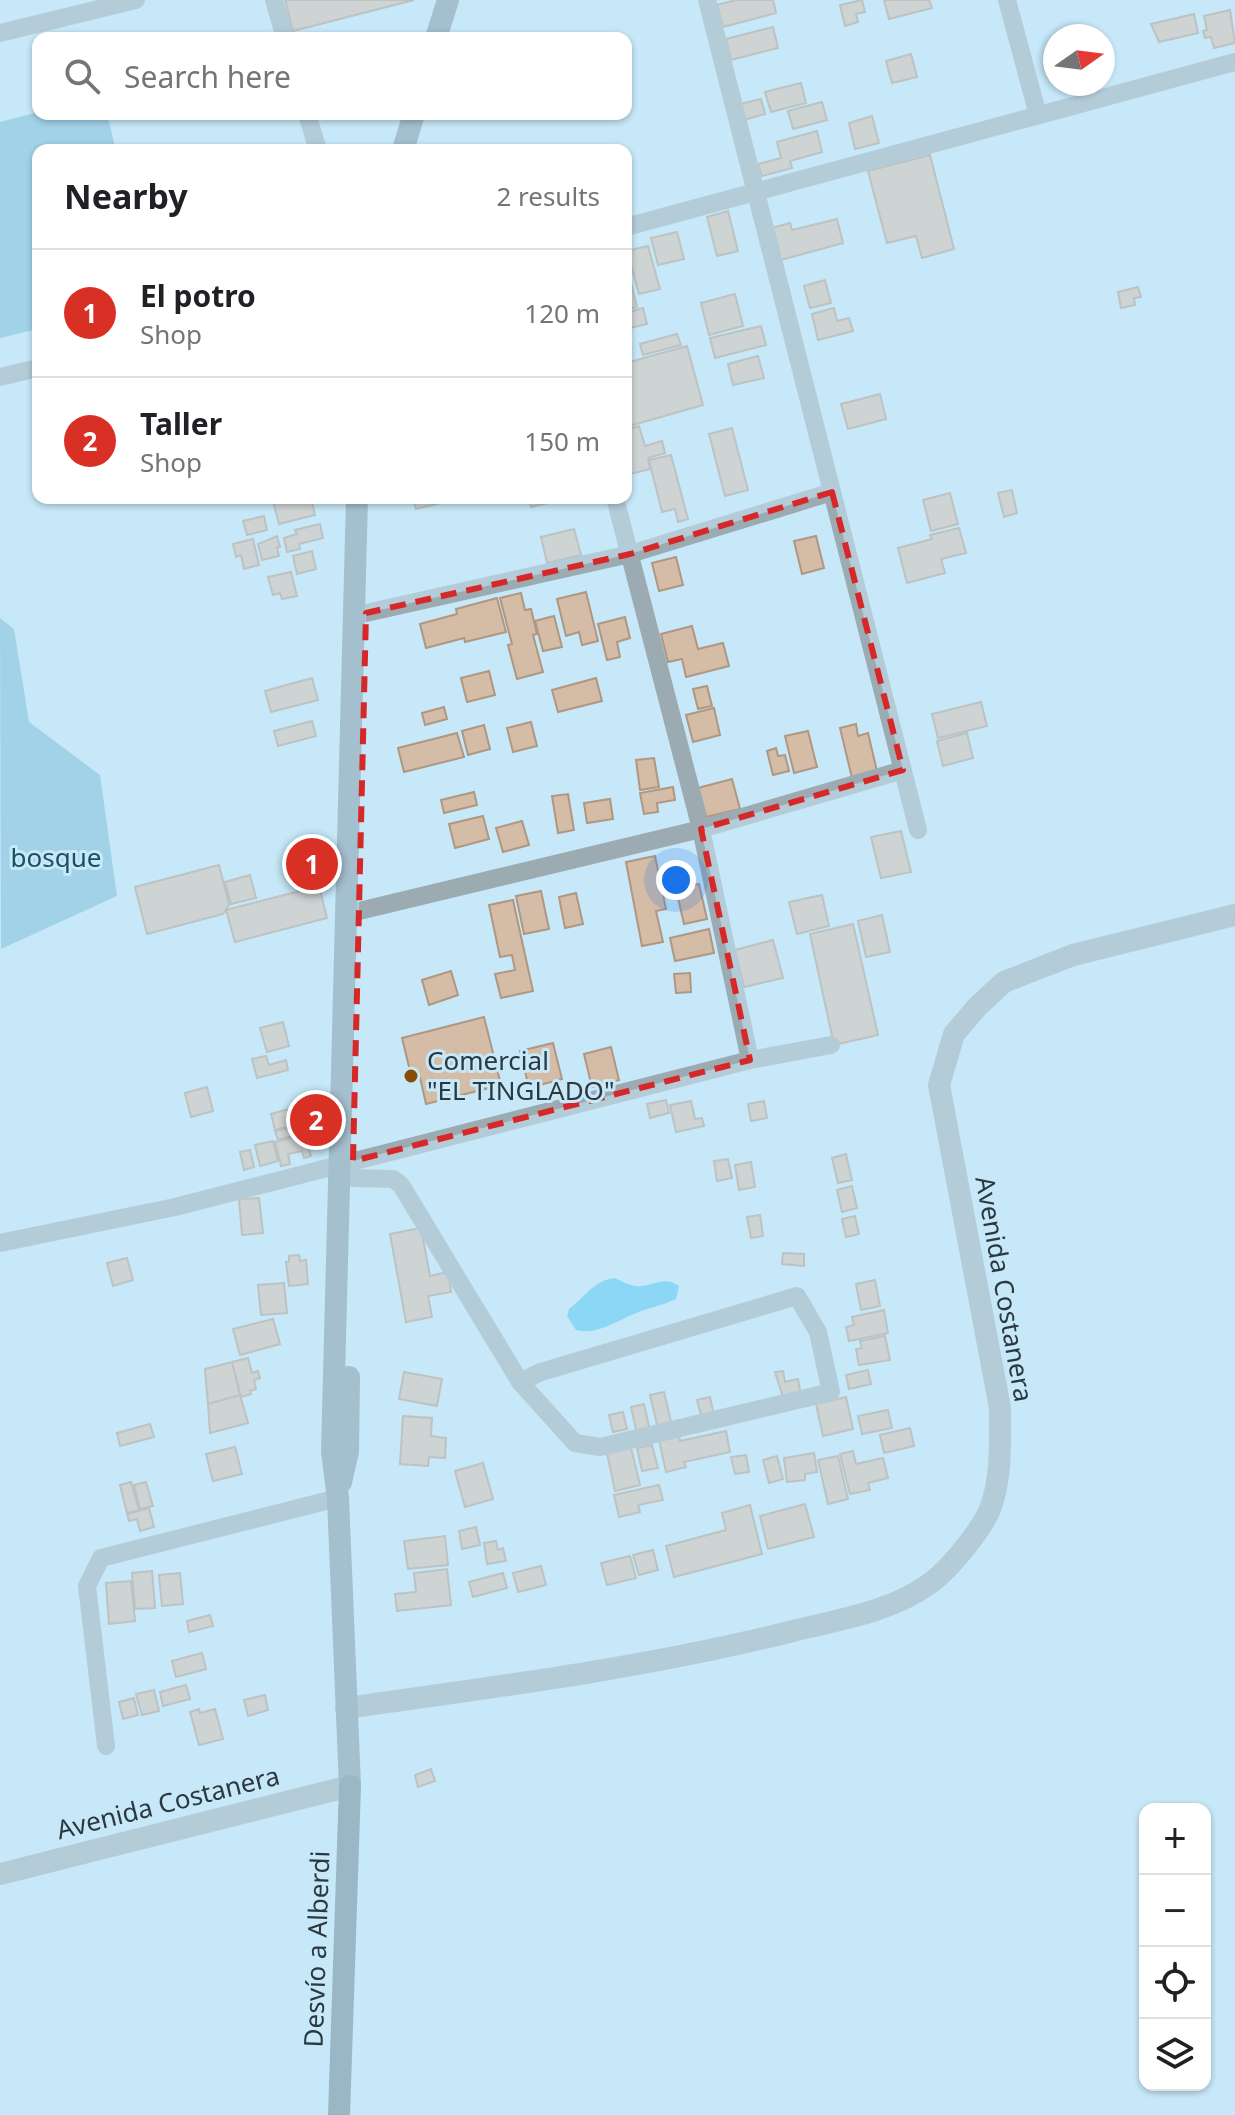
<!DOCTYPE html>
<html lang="en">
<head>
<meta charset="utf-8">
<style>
  :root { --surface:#fff; --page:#f2f2f2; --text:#202124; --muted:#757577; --line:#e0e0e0; --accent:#d93025 }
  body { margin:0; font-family:"Noto Sans",sans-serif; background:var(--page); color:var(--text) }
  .controls { position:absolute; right:24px; bottom:24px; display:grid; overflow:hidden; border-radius:16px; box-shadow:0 2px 6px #0004 }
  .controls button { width:72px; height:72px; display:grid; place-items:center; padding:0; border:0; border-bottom:2px solid var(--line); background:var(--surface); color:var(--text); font:40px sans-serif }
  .compass { position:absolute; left:1043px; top:24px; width:72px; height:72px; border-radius:50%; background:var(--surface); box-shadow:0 2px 6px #0004; rotate:76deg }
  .you { position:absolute; left:676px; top:880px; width:28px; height:28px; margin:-20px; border:6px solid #fff; border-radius:50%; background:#1a73e8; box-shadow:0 0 0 12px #1a73e833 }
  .badge { display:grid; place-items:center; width:52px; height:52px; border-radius:50%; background:var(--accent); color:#fff; font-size:26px; font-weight:700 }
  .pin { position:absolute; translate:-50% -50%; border:4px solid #fff; box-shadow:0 2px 8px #0006 }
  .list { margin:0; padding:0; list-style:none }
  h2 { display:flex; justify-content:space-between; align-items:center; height:104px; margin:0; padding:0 32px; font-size:34px }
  h2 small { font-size:26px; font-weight:400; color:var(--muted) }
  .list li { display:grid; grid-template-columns:52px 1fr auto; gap:24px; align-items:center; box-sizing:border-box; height:128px; padding:0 32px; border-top:2px solid var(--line) }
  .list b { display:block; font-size:30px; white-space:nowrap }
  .list p { margin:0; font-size:26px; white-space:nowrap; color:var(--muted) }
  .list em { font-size:26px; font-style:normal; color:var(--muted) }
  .icon { flex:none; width:44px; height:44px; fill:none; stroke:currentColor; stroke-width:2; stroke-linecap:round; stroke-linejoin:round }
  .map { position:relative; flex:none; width:1235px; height:2115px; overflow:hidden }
  .search { position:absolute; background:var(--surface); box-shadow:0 2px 6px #0004; left:32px; top:32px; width:600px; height:88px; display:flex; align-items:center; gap:20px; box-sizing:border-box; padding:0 28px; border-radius:16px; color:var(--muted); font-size:30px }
  .panel { position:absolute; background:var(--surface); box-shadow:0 2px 6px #0004; left:32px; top:144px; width:600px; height:360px; border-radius:16px }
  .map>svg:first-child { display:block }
  .green { fill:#77b9d6 }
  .water { fill:#46c4f3 }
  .building { fill:#d5bca6; stroke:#af9782; stroke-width:2 }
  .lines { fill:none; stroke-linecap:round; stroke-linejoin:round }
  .minor { stroke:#9cabb1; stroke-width:18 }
  .tertiary { stroke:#9cabb1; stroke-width:22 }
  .secondary { stroke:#7a8f99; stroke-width:22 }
  .primary { stroke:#627c88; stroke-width:22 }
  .marked { fill:none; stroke:#d62828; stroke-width:6; stroke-dasharray:16 10; stroke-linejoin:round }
  .poi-dot { fill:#874e01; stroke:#c6e8f8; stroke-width:3 }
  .labels { text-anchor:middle; stroke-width:6; stroke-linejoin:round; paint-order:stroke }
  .park-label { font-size:26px; fill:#1b4f62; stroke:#c6e8f8 }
  .poi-label { font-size:26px; fill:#2b383f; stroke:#c6e8f8; text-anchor:start }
  .street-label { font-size:26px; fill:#2b383f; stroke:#c6e8f8 }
</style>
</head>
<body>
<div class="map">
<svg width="1235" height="2115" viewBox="0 0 1235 2115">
  <rect width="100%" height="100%" fill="#c6e8f8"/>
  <path class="green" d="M38,112L107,114L116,150H38V329L0,338V122Z
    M0,618L14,629L29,722L100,775L117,896L1,949Z"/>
  <path class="water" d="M615,1278C623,1282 632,1287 641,1286C656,1285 664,1276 679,1286L676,1299C664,1305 651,1307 639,1312C619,1319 598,1336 576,1330L567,1316L569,1309C585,1297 594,1280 615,1278Z"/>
  <path class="building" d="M285,0H414L293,31Z
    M736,0H773L776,13L723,27L717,5Z
    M862,0L865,12L856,14L858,22L845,26L840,5Z
    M884,0H929L932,8L889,19Z
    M1230,10L1235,43L1214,48L1211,37L1205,38L1203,31L1207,30L1204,16Z
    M1194,14L1198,33L1159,42L1151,24Z
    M773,27L778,48L731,60L726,39Z
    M911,54L917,77L892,83L886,61Z
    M801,83L806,103L771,112L765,92Z
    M761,99L765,114L744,120L740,104Z
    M822,102L827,120L793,129L788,111Z
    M872,116L879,143L855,149L849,123Z
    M817,131L822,152L790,161L792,168L762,176L758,164L781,158L777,142Z
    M930,155L954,249L922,258L916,236L887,243L868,171Z
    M728,211L738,251L717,256L707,217Z
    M837,219L843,243L781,260L772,228L790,223L792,230Z
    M677,232L684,259L658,265L651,238Z
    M648,246L660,289L639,294L627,251Z
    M626,263L637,307L626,310Z
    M825,280L831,303L810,308L804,286Z
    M1138,287L1141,297L1134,298L1135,305L1121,308L1118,292Z
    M735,294L743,326L709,335L701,303Z
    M643,308L647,324L626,329V313Z
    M834,308L837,321L849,318L853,331L818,340L812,314Z
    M761,326L766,345L715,358L710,338Z
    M677,334L681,345L643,355L640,344Z
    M687,346L703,405L626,427V363Z
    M758,356L764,378L733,385L728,364Z
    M880,394L886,419L848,429L841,404Z
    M639,426L645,446L662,441L665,453L648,458L650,469L626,475V454H629L626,430Z
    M732,428L748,490L725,496L709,434Z
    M671,455L688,519L678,522L675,509L662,512L649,460Z
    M1012,490L1017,513L1004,517L998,493Z
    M950,493L958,524L931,531L923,500Z
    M285,498H311L315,515L279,524L273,501Z
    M413,498H460L416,509Z
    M529,498H569L531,507Z
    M264,516L267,530L247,535L243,521Z
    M320,524L323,538L299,544L300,549L287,552L284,538L297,534L295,530Z
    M959,528L966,553L941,559L945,573L907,583L898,548L932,539L930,535Z
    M574,529L581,555L547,563L541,537Z
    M277,536L280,547L277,548L279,556L262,560L258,544Z
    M816,536L824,568L802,574L794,541Z
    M253,539L259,565L244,569L241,555L236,557L233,544Z
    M312,551L316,569L297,574L293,556Z
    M676,557L683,585L659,591L652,563Z
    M291,572L297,596L282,599L280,593L273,595L268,577Z
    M586,592L598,641L582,645L579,632L566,636L557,599Z
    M521,593L525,610L531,609L537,634L533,635L543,672L517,679L508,645L512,644L500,598Z
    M497,598L506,632L465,642L464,638L426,648L420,624L457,614L456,609Z
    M554,616L562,647L543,651L535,621Z
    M625,617L630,638L617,642L620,657L607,660L598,624Z
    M692,626L698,649L723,643L729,666L686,677L682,659L668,662L661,634Z
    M489,671L495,695L467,702L461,678Z
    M312,678L318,700L271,712L265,691Z
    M596,678L602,701L558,712L552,690Z
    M707,686L712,706L698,709L693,689Z
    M981,702L987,726L938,738L932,714Z
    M444,707L447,719L425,725L422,713Z
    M714,708L720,735L693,742L686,715Z
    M312,721L316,736L278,746L274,731Z
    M531,722L537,746L513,752L507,728Z
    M856,724L858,736L868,733L877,771L852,778L840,728Z
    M484,725L490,749L468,755L462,731Z
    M808,731L817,767L794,773L785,736Z
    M457,733L464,757L404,772L398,748Z
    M967,733L973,758L943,766L937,741Z
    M776,748L778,756L785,755L789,771L773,775L767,751Z
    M654,758L659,787L640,790L636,760Z
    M732,779L740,809L706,817L698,788Z
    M673,787L675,800L657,803L658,812L644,814L640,793Z
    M474,792L477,805L444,813L441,800Z
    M568,794L574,830L558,833L552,796Z
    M610,799L613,819L587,823L584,803Z
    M483,816L489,839L455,848L449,824Z
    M522,821L529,845L503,852L496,828Z
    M901,831L911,872L881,878L871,837Z
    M655,856L666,909L656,911L663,942L642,946L626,862Z
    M219,865L229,905L223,914L147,934L135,887Z
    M250,875L256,898L231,904L225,882Z
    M699,884L707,919L684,924L676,889Z
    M319,886L327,918L235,942L226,910Z
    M541,891L549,929L524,934L516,896Z
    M576,893L583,924L565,928L559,897Z
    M822,895L829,926L797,934L789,902Z
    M513,900L533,991L501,998L495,974L515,970L512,955L500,957L489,905Z
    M882,915L890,952L866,957L858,921Z
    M853,924L878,1035L834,1045L810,934Z
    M709,929L714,953L675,961L670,938Z
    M773,940L783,978L744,987L735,950Z
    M451,971L458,995L429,1005L422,980Z
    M690,973L691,992L676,993L674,974Z
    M484,1017L501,1085L426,1104L419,1073L411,1075L402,1038Z
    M283,1022L289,1046L267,1052L260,1028Z
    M553,1043L562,1079L529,1088L520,1051Z
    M611,1047L619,1080L592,1087L584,1054Z
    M266,1056L269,1065L286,1060L288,1070L257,1078L252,1059Z
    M207,1087L213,1111L191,1117L185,1093Z
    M666,1100L669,1113L650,1118L647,1104Z
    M691,1101L695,1119L702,1118L704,1126L676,1132L670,1105Z
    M764,1101L767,1118L751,1121L748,1104Z
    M303,1105L308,1121L275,1130L271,1114Z
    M312,1121L314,1132L321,1130L325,1145L309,1149L311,1156L304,1158L302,1151L288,1154L290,1164L281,1166L275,1142L308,1133L305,1123Z
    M305,1124L307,1132L278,1140L275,1131Z
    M273,1141L278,1161L260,1166L255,1145Z
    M250,1150L254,1167L244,1170L240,1152Z
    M846,1154L852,1180L838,1183L832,1158Z
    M728,1159L732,1178L717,1181L714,1161Z
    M751,1162L755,1187L739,1190L735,1165Z
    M852,1186L857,1208L842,1212L837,1190Z
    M259,1198L263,1233L242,1235L239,1199Z
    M760,1215L763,1236L751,1238L747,1217Z
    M855,1216L859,1234L846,1237L842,1219Z
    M421,1228L430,1276L448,1272L451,1292L428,1296L432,1317L406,1322L390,1234Z
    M783,1253L804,1254V1266L782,1264Z
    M299,1255L300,1261L306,1260L308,1284L289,1286L286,1262H289V1256Z
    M127,1258L133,1280L113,1286L107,1263Z
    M875,1280L880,1306L861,1310L856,1284Z
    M284,1283L287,1313L261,1315L258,1285Z
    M884,1310L888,1333L849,1341L846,1327L854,1325L852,1317Z
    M273,1319L280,1344L240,1355L233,1329Z
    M885,1336L890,1360L859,1365L856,1349L862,1348L860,1341Z
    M248,1358L252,1373L258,1371L260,1378L254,1380L256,1389L250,1391L251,1394L241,1397L232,1362Z
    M232,1362L240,1395L208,1404L205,1369Z
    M868,1370L871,1384L849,1389L846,1375Z
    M783,1371L785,1382L798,1379L801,1396L784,1400L775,1372Z
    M404,1372L442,1379L437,1406L399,1399Z
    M664,1392L672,1426L658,1429L650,1395Z
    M240,1395L248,1423L210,1433L208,1404Z
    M710,1397L714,1416L702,1419L697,1400Z
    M846,1397L853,1429L823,1436L816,1404Z
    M644,1404L650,1431L637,1434L631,1407Z
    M888,1410L892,1428L862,1434L858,1416Z
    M623,1412L627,1429L613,1432L609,1415Z
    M403,1416L432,1418L431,1436L446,1438L445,1458L429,1457L428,1466L400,1464Z
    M150,1424L154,1437L120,1446L117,1433Z
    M910,1428L914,1446L884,1453L880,1435Z
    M726,1431L730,1452L684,1462L686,1467L666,1472L659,1440L679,1436L680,1441Z
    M652,1445L658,1468L642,1471L637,1448Z
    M235,1447L242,1474L213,1481L206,1454Z
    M631,1448L640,1485L615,1491L607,1453Z
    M853,1451L856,1464L883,1458L888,1478L868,1483L870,1490L850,1494L840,1454Z
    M814,1453L817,1472L805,1474V1480L787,1482L784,1458Z
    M746,1455L749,1472L735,1474L731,1457Z
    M777,1456L783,1479L769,1483L763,1460Z
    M838,1456L848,1499L828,1504L818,1460Z
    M483,1463L493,1499L465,1507L455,1471Z
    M131,1482L139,1510L127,1513L120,1485Z
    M146,1482L153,1506L140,1509L134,1485Z
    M659,1485L663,1500L638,1505L640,1512L619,1517L614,1495Z
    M805,1504L814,1537L768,1549L760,1516Z
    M750,1505L762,1554L674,1577L666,1546L726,1530L722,1513Z
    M149,1508L154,1527L140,1531L137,1519L129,1521L127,1514Z
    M476,1527L480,1545L462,1549L459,1531Z
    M445,1536L448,1565L408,1569L404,1541Z
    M496,1541L498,1550L503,1548L506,1561L487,1564L484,1543Z
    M653,1550L658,1570L639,1575L633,1555Z
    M630,1556L636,1578L607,1585L601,1563Z
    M541,1566L546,1585L518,1592L513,1573Z
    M447,1569L451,1605L397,1611L395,1594L416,1592L414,1573Z
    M152,1571L155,1608L135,1609L132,1573Z
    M180,1573L183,1604L162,1606L159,1575Z
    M503,1573L507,1588L473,1597L469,1582Z
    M131,1581L135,1621L109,1624L106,1583Z
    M210,1615L213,1626L189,1632L187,1621Z
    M202,1653L206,1669L176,1677L172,1661Z
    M186,1685L190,1699L163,1706L160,1692Z
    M154,1690L159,1711L142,1715L136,1694Z
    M265,1695L268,1710L248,1716L244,1700Z
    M134,1698L138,1715L123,1719L119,1702Z
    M199,1709L200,1713L215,1709L223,1739L199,1745L190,1712Z
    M431,1769L435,1781L418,1787L415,1775Z"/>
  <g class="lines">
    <path class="minor" d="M274,0L285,38
      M707,0L918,830
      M1007,0L1038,115
      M0,33L136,0
      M307,114L318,150
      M626,227L1235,62
      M0,377L38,368
      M615,498L701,829L750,1060
      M366,613L630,554L832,492
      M359,911L701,829L903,770
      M353,1178L393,1179L401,1185L520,1382L575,1443L600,1447L831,1392L818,1332L797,1296L541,1372L520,1382
      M0,1243L175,1207L750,1060L831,1045
      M106,1746L87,1586L101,1558L338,1498"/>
    <path class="tertiary" d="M346,1708C496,1687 645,1668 793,1631C837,1620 891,1612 929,1584C948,1571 981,1531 990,1509C1002,1478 1000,1440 1000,1408L939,1085L954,1034L978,1006L1004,982L1073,955L1235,915
      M0,1874L350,1786"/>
    <path class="secondary" d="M436,38L448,0
      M403,150L414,114
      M341,1482L348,1452L349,1377
      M350,1786L338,1498L332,1452L357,498"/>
    <path class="primary" d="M339,2115L350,1786"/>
  </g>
  <path d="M0 0H1235V2115H0ZM832,492L903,770L701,829L750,1060L353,1161L366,613L630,554Z" fill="#c6e8f8" fill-opacity=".55" fill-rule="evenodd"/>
  <path class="marked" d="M832,492L903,770L701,829L750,1060L353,1161L366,613L630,554Z"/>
  <circle class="poi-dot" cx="411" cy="1076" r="8"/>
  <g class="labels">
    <g class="park-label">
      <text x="56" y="867">bosque</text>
    </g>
    <g class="poi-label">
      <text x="427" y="1070">Comercial<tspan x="427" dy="30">"EL TINGLADO"</tspan></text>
    </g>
    <g class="street-label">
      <text transform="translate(1004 1289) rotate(80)" y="9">Avenida Costanera</text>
      <text transform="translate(168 1803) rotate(-14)" y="9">Avenida Costanera</text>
      <text transform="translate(317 1949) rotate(-88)" y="9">Desvío a Alberdi</text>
    </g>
  </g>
</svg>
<div class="controls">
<button>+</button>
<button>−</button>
<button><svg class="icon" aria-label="locate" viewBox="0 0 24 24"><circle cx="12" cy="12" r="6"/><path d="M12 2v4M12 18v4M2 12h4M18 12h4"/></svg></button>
<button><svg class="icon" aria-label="layers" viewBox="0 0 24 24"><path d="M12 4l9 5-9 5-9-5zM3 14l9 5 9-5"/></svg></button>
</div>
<svg class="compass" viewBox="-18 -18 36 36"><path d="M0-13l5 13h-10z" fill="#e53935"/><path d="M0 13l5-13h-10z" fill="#757577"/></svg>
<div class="you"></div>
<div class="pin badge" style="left:312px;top:864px">1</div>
<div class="pin badge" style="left:316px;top:1120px">2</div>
<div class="search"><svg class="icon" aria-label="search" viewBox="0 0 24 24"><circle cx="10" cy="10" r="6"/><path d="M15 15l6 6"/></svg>Search here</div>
<section class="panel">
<h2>Nearby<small>2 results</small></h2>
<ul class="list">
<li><span class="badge">1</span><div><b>El potro</b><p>Shop</p></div><em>120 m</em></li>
<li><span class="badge">2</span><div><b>Taller</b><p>Shop</p></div><em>150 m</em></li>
</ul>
</section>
</div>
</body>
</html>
